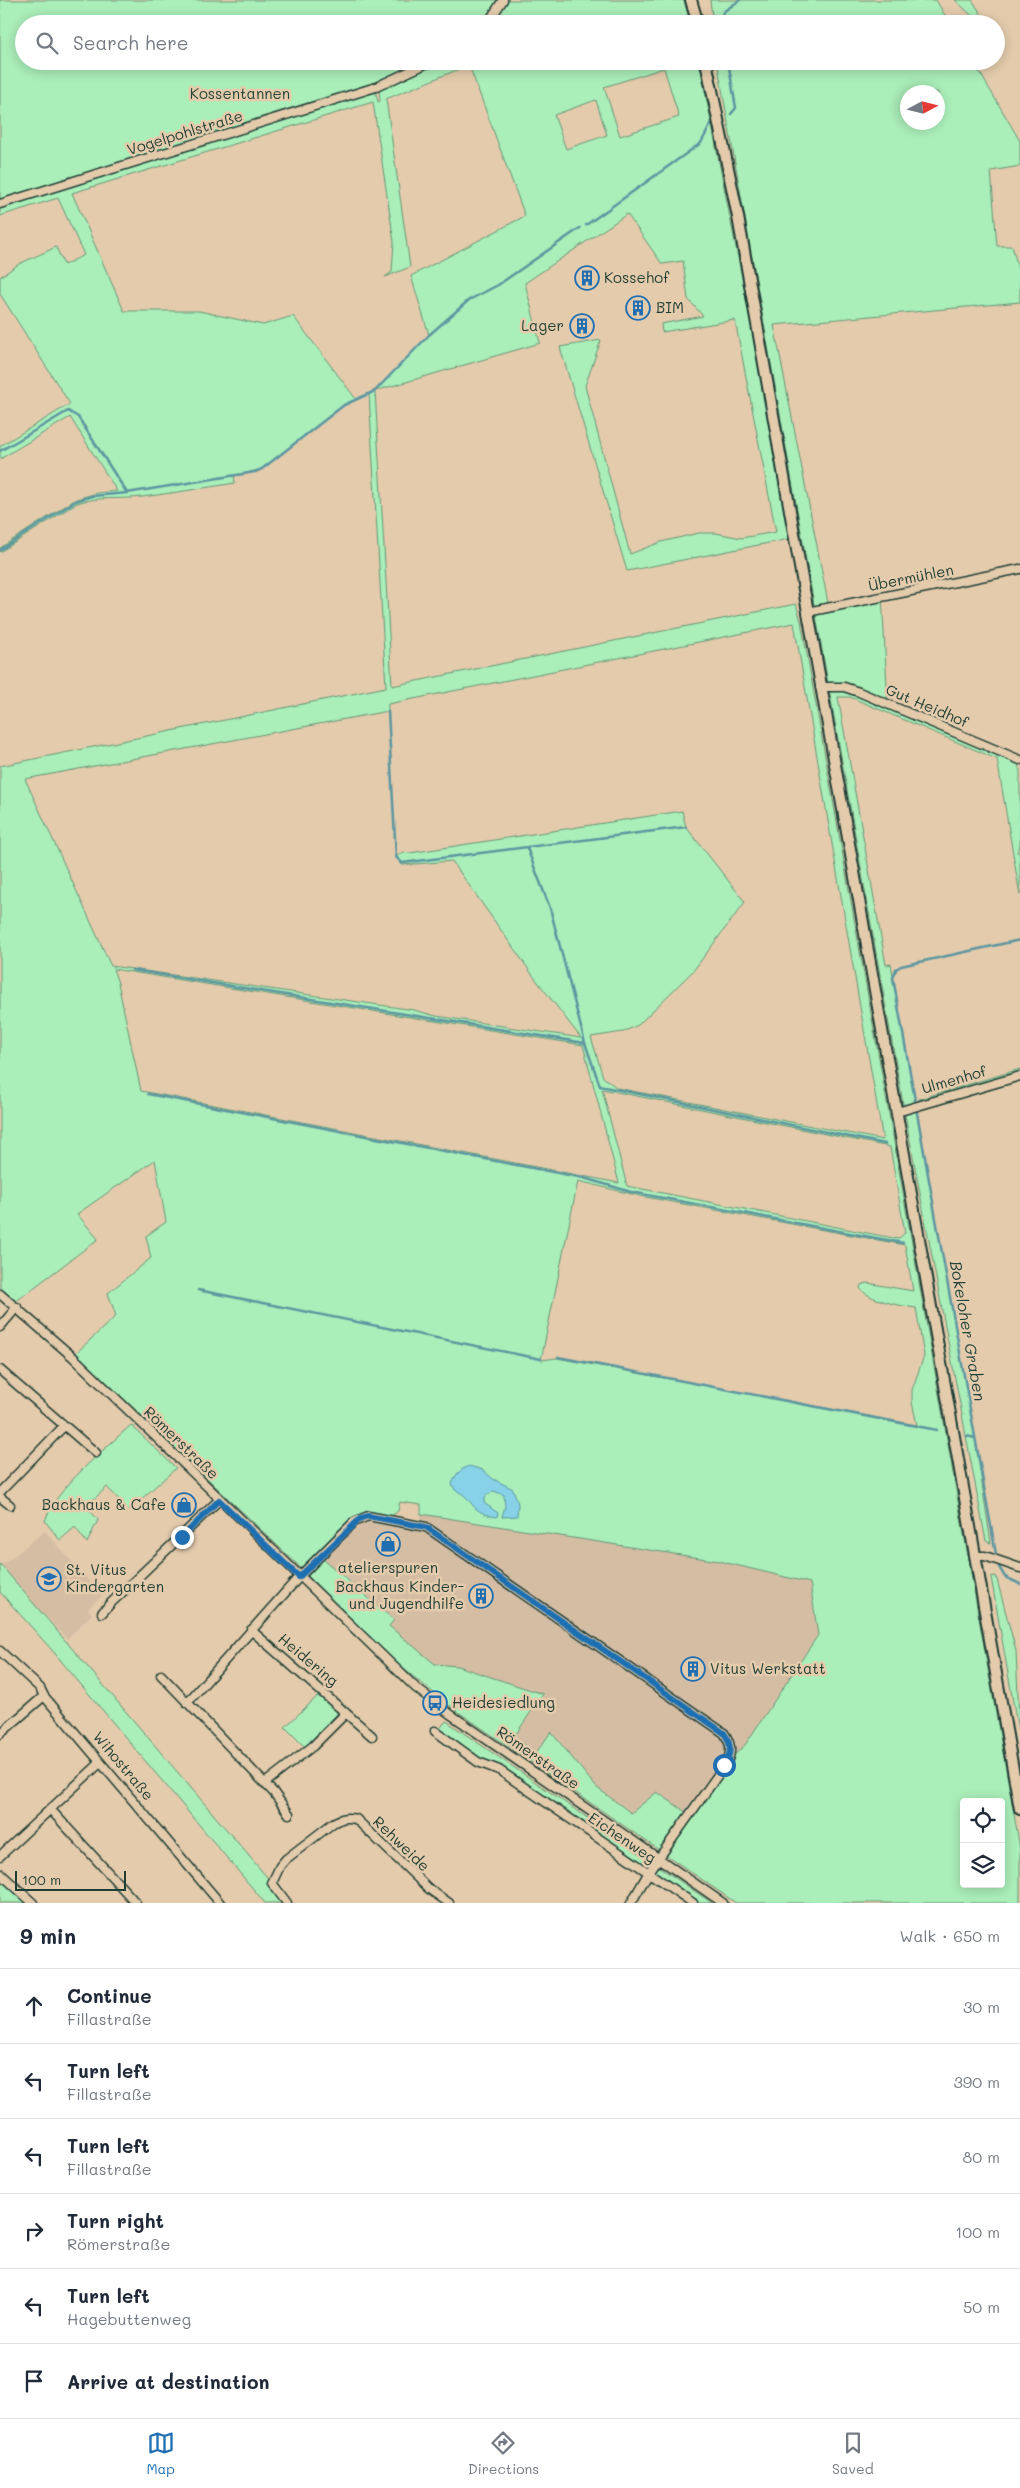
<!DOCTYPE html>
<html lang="en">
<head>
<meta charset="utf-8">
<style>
  :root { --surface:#fff; --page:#f6f6f7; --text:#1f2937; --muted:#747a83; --line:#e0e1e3; --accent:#1f6fb2 }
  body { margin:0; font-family:Mali,sans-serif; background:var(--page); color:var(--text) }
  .controls { position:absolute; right:15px; bottom:15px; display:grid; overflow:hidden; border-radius:5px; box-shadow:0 2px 12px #0003 }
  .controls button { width:45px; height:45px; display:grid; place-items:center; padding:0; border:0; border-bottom:1px solid var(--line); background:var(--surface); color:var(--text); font:25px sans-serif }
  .compass { position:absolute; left:900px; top:85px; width:45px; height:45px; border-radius:50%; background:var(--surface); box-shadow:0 2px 12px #0003; rotate:83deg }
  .scale { position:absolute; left:15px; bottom:12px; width:111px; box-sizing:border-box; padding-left:5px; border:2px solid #1f3d34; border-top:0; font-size:14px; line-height:18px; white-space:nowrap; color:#1f3d34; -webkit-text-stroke:4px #e4cbac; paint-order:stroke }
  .stop { position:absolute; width:15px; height:15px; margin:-11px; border:4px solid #1f6fb2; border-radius:50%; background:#fff }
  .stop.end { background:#1f6fb2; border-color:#fff; box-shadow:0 1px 5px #0008 }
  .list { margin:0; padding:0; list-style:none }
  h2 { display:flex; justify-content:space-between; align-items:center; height:65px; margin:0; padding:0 20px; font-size:21px }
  h2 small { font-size:16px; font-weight:400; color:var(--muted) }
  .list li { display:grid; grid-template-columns:32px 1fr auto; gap:15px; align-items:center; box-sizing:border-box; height:75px; padding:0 20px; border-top:1px solid var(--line) }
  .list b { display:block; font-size:19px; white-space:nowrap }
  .list p { margin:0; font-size:16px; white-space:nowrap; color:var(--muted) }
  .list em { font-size:16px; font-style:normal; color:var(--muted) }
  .icon { flex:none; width:28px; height:28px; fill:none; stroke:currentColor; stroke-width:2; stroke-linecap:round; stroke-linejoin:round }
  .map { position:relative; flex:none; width:1020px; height:1903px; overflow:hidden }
  .search { position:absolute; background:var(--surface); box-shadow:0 2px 12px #0003; left:15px; right:15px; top:15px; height:55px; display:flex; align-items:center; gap:12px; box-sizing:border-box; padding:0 18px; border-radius:28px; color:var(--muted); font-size:19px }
  .sheet { height:515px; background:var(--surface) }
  nav { display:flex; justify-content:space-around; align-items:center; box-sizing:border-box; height:70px; border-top:1px solid var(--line); background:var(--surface); font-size:14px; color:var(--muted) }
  nav a { display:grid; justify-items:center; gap:2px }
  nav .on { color:var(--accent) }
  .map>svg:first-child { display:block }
  .built { fill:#d5bda4 }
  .green { fill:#aaeeb9; stroke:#649676; fill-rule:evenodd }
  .water { fill:#87d2e8; stroke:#5d96a0 }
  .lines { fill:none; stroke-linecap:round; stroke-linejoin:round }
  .stream { stroke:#5d96a0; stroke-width:2.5 }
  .minor-casing { stroke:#1f3d34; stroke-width:11 }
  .major-casing { stroke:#1f3d34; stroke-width:14 }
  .minor { stroke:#e4cbac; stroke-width:8 }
  .major { stroke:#e4cbac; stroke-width:10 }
  .route { stroke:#1f6fb2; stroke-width:6 }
  .labels { text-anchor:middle; stroke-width:5; stroke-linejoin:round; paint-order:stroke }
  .park-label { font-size:15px; fill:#26463b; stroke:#e4cbac }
  .street-label { font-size:15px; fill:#1f3d34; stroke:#e4cbac }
  .poi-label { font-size:15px; fill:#1f3d34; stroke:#e4cbac; text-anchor:start }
  .water-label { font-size:16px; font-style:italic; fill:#24443d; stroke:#e4cbac }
</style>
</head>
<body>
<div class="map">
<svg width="1020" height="1903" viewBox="0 0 1020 1903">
  <rect width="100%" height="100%" fill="#e4cbac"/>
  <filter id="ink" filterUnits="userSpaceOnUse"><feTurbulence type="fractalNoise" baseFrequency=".02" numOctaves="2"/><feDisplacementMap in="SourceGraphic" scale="10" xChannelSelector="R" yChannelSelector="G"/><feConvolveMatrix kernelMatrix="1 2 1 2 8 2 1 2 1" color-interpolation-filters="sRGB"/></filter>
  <g filter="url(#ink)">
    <path class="built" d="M421,1514L719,1561L810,1583L818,1635L745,1745L727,1762L690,1815L632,1813L596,1787L551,1732L536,1753L513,1737L543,1694L457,1666L435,1664L389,1626L394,1620L323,1559L348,1534L370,1519L420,1528Z
      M45,1531L102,1596L88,1609L92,1614L67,1639L0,1567Z"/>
    <path class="green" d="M0,0H497L482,24H24V61H422L379,83L0,202Z
      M506,0H684L690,24H491Z
      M710,0H936L950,24H713Z
      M955,0H972L988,24H981Z
      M441,61H699L747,303L789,539L627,571L560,347L601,340L585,386L630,554L661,542L699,533H716L741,538L776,532L735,320L662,332L661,324L703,316L688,299L683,261L662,264L627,214L525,283L540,343L375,391L392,686L796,604L801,621L1020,1848V1903H736L454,1709L396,1663L308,1576L323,1559L394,1620L389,1626L435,1664L457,1666L543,1694L514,1737L536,1753L551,1732L596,1787L631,1813L657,1792L690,1815L727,1762L745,1745L818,1635L810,1583L719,1561L421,1514V1505L400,1502L398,1511L390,1517C376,1515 364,1512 352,1519L301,1568L76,1353L116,1316L108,1293L151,1258L146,1236L166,1222L155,1160L77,1214L98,1239L15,1302L0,1290V766L386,687L369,394L375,391L429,335L411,276L525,216L469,65L386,99L410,267L385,277L392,272L394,242L373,102L72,193L124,311H199L263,325L293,316L356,399L344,405L262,469L234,476L235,483C204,488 173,493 142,497C120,500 98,496 77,503L0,552V548L76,499L97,493L117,491L70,417L0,459V446L70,404L0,294V277L19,264L56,247L64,265L84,255L58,198L0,216V206L375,90L378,102L380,101L379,89ZM664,68L679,117L620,136L604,87ZM596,100L607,135L566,149L554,115ZM794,623L883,1140L617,1088L603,1077L591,1037L623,1032L638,1025L693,971L745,902L686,827L682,811L410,853L402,852L396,857L402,865L452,861L534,977L581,1038L436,1016L414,1010L111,966L25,779L388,711V704ZM113,969L583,1045L619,1183L141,1091L118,983ZM602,1089L890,1147L905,1233L898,1239L627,1186ZM578,1181L640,1196L905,1245L913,1291L867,1283L861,1285L860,1288C867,1300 902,1306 916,1308L924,1356L912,1390V1402L917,1425L557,1358L541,1360ZM964,1802H1001V1884H964Z
      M717,61H973L1020,141V166L991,171L997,246H1012L1020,275V302L774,325L829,608L882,597L888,704L1020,763L1018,767L1020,768V845L1017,852L1020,854V895L997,759L850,697H838L886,965L891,964L975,1438L991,1543L986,1541L904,1109ZM908,92H938V122H908Z
      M1020,1069V1081L921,1110L919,1099Z
      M131,1425L176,1468L129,1510L107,1487L86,1506L98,1520L87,1543L75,1527L60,1540L45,1521C55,1489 105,1449 131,1425Z
      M0,1564L272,1883L287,1903H265L51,1649L0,1592Z
      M996,1576L1016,1651L1020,1741L991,1577Z
      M320,1694L337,1710V1714L305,1747L285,1727Z
      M446,1721L712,1903H694L540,1796L438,1731Z
      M0,1877L28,1903H0Z"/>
    <path class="water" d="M469,1466L483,1470L493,1479L513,1489L518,1504L517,1516L502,1517L505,1506L504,1495L494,1491L486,1495L484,1503L498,1513L497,1517C467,1512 476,1499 455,1490L452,1484C456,1474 459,1470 469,1466Z"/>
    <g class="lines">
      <path class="stream" d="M721,24L723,12L740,0
        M728,61L736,108L731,114
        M586,225L701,143L711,124
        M0,451L68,411L78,417L127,493L255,472L262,469L344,405L375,391L429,335L469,300L498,285L580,228
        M0,550L76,501L92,496L127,493
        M388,711L396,857L402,863L686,827
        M527,848L550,908L585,1043L600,1086L885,1144
        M132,970L585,1043
        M148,1094L584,1178L631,1192L903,1243
        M915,1100L893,978L896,969L901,966L1020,940
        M917,1113L996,1554
        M198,1290L541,1359
        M558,1357L937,1430
        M967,1436L975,1438
        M999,1567L1005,1577L1020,1584"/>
      <g class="minor-casing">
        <path id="minor" d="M487,24L503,0
          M0,204L376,87L432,61
          M807,612L1020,569
          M820,687H844L859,692L1020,760
          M897,1112L1020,1076
          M0,1294L73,1357L416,1688L450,1714L723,1903
          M0,1327L17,1307
          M0,1370L96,1453
          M0,1492L64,1426
          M0,1497L10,1505
          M977,1556H985L1020,1568
          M102,1613L111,1603L219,1500
          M251,1630L372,1736
          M0,1651L40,1688L44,1696L220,1903
          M161,1675L274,1793L289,1814
          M187,1703L299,1577L354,1522L368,1516L426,1527L724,1733C731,1743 732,1751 727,1762L649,1872L631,1903
          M435,1731L478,1762L499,1770L693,1903
          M0,1734L44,1696
          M265,1783L313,1746L346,1713
          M50,1809L136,1903
          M0,1856L100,1763
          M0,1873L33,1903
          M287,1903L272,1883L280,1866L286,1859L333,1823C342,1818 346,1817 356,1819L429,1889L449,1903"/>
      </g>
      <g class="major-casing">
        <path id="major" d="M691,0L698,24
          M706,61L738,217L1020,1809"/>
      </g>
      <use href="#minor" class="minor"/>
      <use href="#major" class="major"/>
    </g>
  </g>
  <g class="lines" filter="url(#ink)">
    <path class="route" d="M182,1537L219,1500L299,1577L361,1518L368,1516L426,1527L724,1733C732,1744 732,1754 724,1765"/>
  </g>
  <defs>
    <g id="building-ring" transform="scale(1.25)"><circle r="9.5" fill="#e4cbac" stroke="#1f6fb2" stroke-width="1.5"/><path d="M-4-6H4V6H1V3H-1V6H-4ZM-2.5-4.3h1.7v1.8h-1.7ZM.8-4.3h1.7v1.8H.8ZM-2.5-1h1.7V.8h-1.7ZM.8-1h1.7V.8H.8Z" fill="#1f6fb2"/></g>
    <g id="shop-ring" transform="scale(1.25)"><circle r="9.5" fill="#e4cbac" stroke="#1f6fb2" stroke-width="1.5"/><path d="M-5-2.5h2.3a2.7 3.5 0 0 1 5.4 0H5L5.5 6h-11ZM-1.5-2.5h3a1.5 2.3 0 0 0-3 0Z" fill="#1f6fb2"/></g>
    <g id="school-ring" transform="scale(1.25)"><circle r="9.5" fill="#e4cbac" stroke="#1f6fb2" stroke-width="1.5"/><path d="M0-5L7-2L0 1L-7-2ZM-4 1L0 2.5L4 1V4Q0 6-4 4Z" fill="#1f6fb2"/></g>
    <g id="bus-ring" transform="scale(1.25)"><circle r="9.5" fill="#e4cbac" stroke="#1f6fb2" stroke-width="1.5"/><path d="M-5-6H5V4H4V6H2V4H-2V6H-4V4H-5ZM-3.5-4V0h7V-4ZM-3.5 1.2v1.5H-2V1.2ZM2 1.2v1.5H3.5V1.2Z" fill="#1f6fb2"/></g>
  </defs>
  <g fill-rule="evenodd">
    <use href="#building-ring" x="587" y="278"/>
    <use href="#building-ring" x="638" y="308"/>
    <use href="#building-ring" x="582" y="326"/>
    <use href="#shop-ring" x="184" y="1505"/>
    <use href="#shop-ring" x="388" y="1544"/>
    <use href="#school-ring" x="49" y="1579"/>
    <use href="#building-ring" x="481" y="1596"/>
    <use href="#building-ring" x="693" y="1669"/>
    <use href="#bus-ring" x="435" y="1703"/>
  </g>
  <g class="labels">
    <g class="park-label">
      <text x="240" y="99">Kossentannen</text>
    </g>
    <g class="street-label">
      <text transform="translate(185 133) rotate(-17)" y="5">Vogelpohlstraße</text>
      <text transform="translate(911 578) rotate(-11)" y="5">Übermühlen</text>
      <text transform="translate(927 706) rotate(23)" y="5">Gut Heidhof</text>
      <text transform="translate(954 1080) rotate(-16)" y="5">Ulmenhof</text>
      <text transform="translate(181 1443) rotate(44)" y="5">Römerstraße</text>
      <text transform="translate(308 1660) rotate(40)" y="5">Heidering</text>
      <text transform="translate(538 1758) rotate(35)" y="5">Römerstraße</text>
      <text transform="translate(123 1766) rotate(50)" y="5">Wihostraße</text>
      <text transform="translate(622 1838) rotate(34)" y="5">Eichenweg</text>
      <text transform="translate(401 1844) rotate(44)" y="5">Rehweide</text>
    </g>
    <g class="poi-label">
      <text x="604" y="283">Kossehof</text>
      <text x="656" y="313">BIM</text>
      <text x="564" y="331" text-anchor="end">Lager</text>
      <text x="166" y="1510" text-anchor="end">Backhaus &amp; Cafe</text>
      <text x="388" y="1573" text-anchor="middle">atelierspuren</text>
      <text x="66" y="1575">St. Vitus<tspan x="66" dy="17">Kindergarten</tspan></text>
      <text x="464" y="1592" text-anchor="end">Backhaus Kinder-<tspan x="464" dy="17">und Jugendhilfe</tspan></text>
      <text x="710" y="1674">Vitus Werkstatt</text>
      <text x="452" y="1708">Heidesiedlung</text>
    </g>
    <g class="water-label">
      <text transform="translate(968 1331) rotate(80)" y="6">Bokeloher Graben</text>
    </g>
  </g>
</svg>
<div class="controls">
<button><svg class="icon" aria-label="locate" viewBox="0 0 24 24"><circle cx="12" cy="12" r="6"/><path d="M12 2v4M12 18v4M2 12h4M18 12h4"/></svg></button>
<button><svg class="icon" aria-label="layers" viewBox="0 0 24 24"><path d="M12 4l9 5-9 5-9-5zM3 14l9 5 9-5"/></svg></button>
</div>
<svg class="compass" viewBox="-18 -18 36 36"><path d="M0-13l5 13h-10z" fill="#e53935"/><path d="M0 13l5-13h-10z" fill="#747a83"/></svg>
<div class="scale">100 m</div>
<div class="stop" style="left:724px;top:1765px"></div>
<div class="stop end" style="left:182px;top:1537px"></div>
<div class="search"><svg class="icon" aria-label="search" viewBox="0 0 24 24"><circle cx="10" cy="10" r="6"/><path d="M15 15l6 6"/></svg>Search here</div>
</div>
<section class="sheet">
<h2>9 min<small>Walk · 650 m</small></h2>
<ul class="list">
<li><svg class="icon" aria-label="ahead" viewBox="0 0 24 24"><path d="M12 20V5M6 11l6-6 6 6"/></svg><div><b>Continue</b><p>Fillastraße</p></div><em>30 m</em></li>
<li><svg class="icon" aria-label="left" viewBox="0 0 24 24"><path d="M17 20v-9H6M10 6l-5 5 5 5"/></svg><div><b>Turn left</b><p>Fillastraße</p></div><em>390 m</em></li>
<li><svg class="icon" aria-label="left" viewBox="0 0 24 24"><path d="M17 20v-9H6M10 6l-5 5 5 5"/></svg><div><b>Turn left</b><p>Fillastraße</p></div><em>80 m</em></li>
<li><svg class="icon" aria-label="right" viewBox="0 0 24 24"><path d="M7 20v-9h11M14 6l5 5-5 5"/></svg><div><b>Turn right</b><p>Römerstraße</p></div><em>100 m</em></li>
<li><svg class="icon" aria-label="left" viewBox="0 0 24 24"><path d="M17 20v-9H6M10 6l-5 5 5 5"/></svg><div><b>Turn left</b><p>Hagebuttenweg</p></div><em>50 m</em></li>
<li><svg class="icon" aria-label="arrive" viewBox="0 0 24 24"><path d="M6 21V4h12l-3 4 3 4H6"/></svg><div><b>Arrive at destination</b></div></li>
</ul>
</section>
<nav>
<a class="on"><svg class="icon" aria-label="map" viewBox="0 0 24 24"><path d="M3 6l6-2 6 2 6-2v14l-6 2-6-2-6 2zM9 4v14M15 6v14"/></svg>Map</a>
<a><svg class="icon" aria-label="directions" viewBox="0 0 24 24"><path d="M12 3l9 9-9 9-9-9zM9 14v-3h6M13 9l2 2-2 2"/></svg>Directions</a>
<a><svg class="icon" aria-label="saved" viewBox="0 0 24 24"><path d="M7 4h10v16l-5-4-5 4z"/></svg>Saved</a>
</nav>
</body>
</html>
